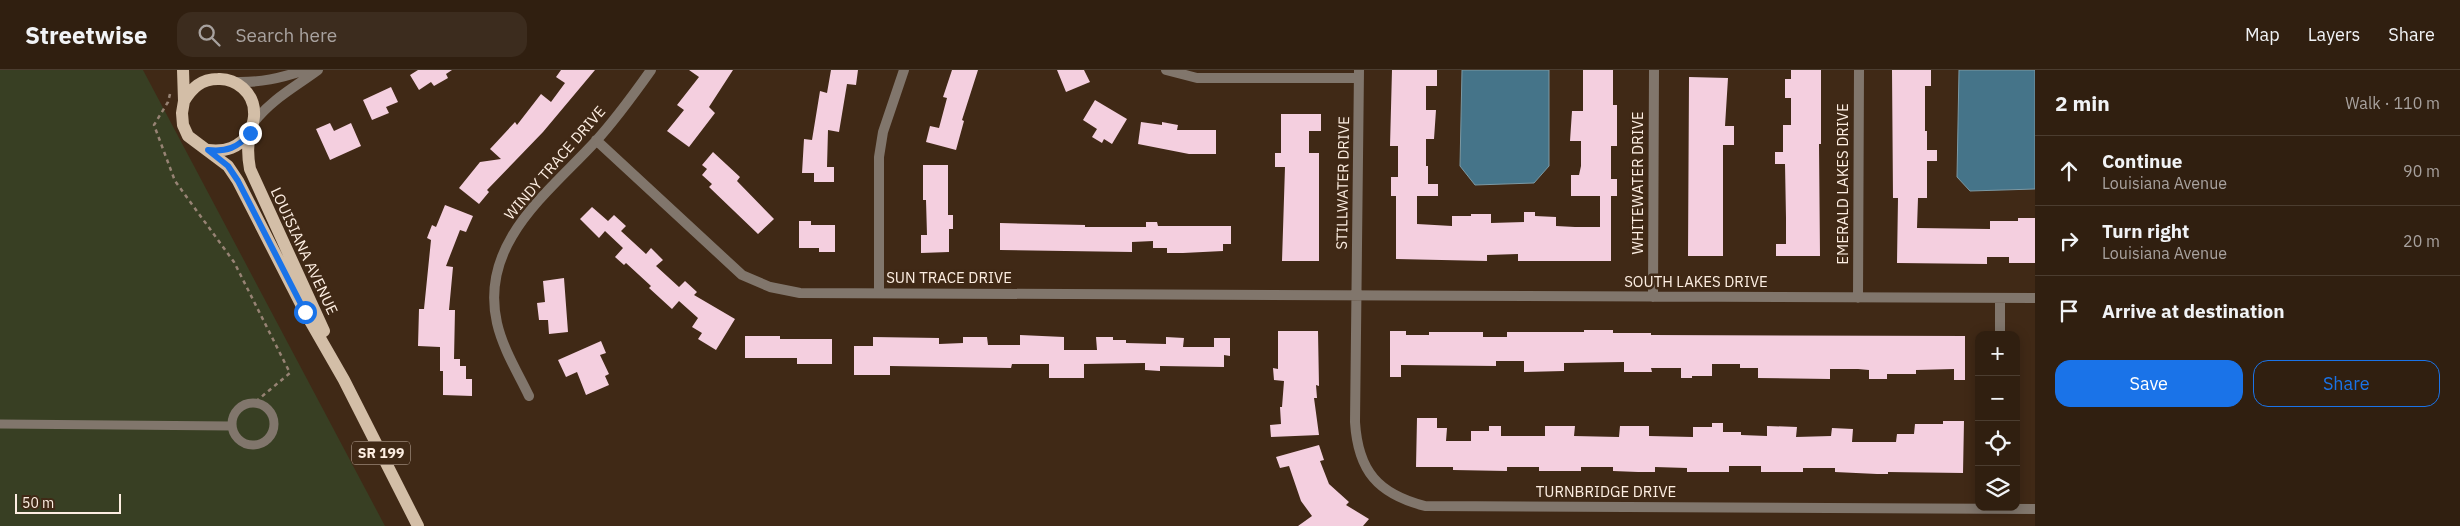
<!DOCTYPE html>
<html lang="en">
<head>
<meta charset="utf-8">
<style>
  :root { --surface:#301f10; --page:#3c2c1e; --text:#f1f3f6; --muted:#a8a29f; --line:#4b3d30; --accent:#1a73e8 }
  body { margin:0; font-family:"IBM Plex Sans",sans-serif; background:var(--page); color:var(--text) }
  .controls { position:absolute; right:15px; bottom:15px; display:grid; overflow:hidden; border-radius:10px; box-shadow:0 2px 12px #0003 }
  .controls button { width:45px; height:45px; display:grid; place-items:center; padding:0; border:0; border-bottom:1px solid var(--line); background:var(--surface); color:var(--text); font:25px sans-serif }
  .scale { position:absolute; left:15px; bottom:12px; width:106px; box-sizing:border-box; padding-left:5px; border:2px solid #fdeee2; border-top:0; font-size:14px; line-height:18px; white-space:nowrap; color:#fdeee2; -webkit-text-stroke:4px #402916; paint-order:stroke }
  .stop { position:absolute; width:15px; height:15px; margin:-11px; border:4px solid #1a73e8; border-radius:50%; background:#fff }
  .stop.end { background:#1a73e8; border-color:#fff; box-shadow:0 1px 5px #0008 }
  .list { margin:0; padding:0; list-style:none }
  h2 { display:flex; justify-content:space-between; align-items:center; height:65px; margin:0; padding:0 20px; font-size:21px }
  h2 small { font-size:16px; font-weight:400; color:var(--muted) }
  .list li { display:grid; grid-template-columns:32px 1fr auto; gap:15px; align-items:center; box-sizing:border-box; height:70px; padding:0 20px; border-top:1px solid var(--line) }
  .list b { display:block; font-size:19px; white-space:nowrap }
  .list p { margin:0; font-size:16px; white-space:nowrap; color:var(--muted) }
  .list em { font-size:16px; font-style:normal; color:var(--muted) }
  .actions { display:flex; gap:10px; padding:15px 20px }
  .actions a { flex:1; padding:11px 0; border:1px solid var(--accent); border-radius:15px; text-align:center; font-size:18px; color:var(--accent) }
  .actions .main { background:var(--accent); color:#fff }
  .icon { flex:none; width:28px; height:28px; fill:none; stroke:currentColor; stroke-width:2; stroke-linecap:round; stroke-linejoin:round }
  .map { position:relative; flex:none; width:2035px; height:456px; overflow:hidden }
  header { display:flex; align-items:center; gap:30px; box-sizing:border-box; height:70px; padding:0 25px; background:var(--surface); border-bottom:1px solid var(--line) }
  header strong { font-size:24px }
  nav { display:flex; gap:28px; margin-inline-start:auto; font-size:18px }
  .search { width:350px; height:45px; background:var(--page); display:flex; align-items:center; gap:12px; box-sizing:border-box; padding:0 18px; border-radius:15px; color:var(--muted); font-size:19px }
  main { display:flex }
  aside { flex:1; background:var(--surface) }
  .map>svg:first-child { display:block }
  .green { fill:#383f23 }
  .water { fill:#457489; stroke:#7c99a4 }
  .building { fill:#f4cfdf }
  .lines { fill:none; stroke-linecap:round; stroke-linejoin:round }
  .path { stroke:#978374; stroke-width:2.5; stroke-dasharray:4 4; stroke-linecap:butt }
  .service { stroke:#81766c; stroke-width:9 }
  .minor { stroke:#81766c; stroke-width:10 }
  .primary { stroke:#d3bea7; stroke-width:12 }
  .route { stroke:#1a73e8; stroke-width:6 }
  .labels { text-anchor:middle; stroke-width:5; stroke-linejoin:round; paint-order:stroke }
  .shield { fill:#402916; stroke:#c4b3a5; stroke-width:1 }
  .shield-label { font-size:14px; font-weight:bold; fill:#fdeee2 }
  .street-label { font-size:15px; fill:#fdeee2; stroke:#402916 }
</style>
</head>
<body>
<header>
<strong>Streetwise</strong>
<div class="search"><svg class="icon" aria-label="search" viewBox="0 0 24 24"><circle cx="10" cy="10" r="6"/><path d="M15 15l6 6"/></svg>Search here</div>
<nav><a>Map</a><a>Layers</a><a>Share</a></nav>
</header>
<main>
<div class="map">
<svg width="2035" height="456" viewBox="0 0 2035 456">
  <rect width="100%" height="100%" fill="#402916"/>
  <path class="green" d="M0,0H143L385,456H0Z"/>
  <path class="water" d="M1462,0H1549V96L1534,113L1475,115L1460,96Z
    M1959,0H2035V119L1970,121L1957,107Z"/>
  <path class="building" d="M418,0H452L446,4L448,8L434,16L431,12L419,20L410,5Z
    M561,0H595L543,62L487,120L489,122L479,134L459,118L480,92L501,89L490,79L515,52L517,55L541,24L551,32L565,13L556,7Z
    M689,0H733L709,37L715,43L689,77L667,61L684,40L677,35L699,7Z
    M831,0H858L856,15L847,14L839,62L828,60L827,97H834V112H814V103H802L804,69L812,70L820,21L827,23Z
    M952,0H978L962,50L964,51L956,80L926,72L930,56L939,58L947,28L943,27Z
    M1057,0H1084L1090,12L1066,22Z
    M1392,0H1437V16H1426V40H1436L1434,69H1426V96H1428V114H1438V126H1417V154L1452,156V146H1471V144H1491V153L1524,152V142H1535V146L1556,147V156L1575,157H1600V126H1571V105H1579L1581,96V71H1570L1572,41H1583V0H1613V35H1617V76H1611V109H1617V126H1611V191H1518V184L1487,185V191L1396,189V126H1391V107H1398V76H1390Z
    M1791,0H1821V74H1819L1820,186H1776V174H1786V148L1785,94H1775V82H1783V55H1791V28H1785V9H1791Z
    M1892,0H1931V16H1925V61H1927V80H1937V91H1927V128H1918L1917,158L1990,159V151H2018V148H2035V193H2009V187H1987V194L1897,193L1898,128H1893Z
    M1689,7L1728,8L1725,56H1734V75H1723V186H1688Z
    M391,17L398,32L386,37L389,43L372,50L363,30Z
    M1095,30L1127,49L1112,74L1104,69L1102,73L1092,67L1097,59L1083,50Z
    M1281,44H1321V61H1309V83H1319V191H1282L1285,97H1275V83H1281Z
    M1141,52L1162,55V52L1178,55L1177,60H1216V84H1189L1138,74Z
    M330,53L334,61L351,53L361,76L330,90L316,59Z
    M713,82L740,107L737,111L774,149L758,164L709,117L712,114L702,105L707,99L702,95Z
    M923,95H948V145H953V159H949V182L921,183V165H927L926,130H923Z
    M445,135L473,146L466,162L460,160L446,196L453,197L449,240H455L454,289H460V296H466V309H472V326L443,325V301H440V277L418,276L419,239H424L431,170L427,168L432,155L436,157Z
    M592,137L608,151L614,145L626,156L621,161L646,184L651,178L663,190L656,196L679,217L685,211L697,222L694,225L735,249L716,280L698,269L702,263L692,257L698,248L679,231L672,239L649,218L651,216L626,193L624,195L615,187L623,178L605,161L599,168L580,149Z
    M799,151H811V155H835V182H819V178H799Z
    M1146,152H1157L1158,156H1231V174H1223V181L1183,183H1167V178H1153V171L1132,172V182L1000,180V153L1085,155V157H1146Z
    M564,208L568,262L549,264L548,250H539L537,233L545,232L543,211Z
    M1584,260H1613V263H1651V265L1965,266V310H1954V299L1916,300V304H1887V309H1869V300L1858,299H1830V309L1758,308V298H1740V294H1712V306H1692V308H1681V298H1651L1652,302H1624V292L1564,293V301L1524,302V291H1496V296L1401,295V307H1390V261H1406V265H1429V262H1483V267H1507V262H1584Z
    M1278,261H1318L1319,316L1316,315L1317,328H1314L1319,365L1271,367L1270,355L1281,354L1280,337H1282L1284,311L1274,310L1273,298L1278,299Z
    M1020,265L1064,267V280H1097L1096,267H1113V270H1126V273L1166,274V267L1184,268L1183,277H1214V268H1230V286L1224,285V297L1160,296V301L1145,300V293L1084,294V308H1049V294H1012L1011,298L890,296V305H854V276H873V267L939,268V274L963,273V267H987L988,275H1020Z
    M745,266H780V269H832V294H797V288H745Z
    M601,271L606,283L600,285L609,304L605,306L609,315L586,325L577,302L566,307L558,290Z
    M1417,348H1437V358H1447L1446,371H1471V361H1489V356H1501V366H1545V356H1575L1574,366L1619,367L1620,356H1649V366L1693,367V357H1712V353H1723V362H1741V365L1767,366V356L1797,357L1796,367L1831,366L1832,358L1853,359L1852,372H1896L1897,364H1914L1915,354H1943V351H1964L1963,403L1888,402V404H1877L1835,402V398H1803V402H1761V396H1729V402H1687V398L1655,397V402H1638L1613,401V397H1581V401H1539V397H1507V401L1453,400V397H1416Z
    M1319,375L1324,390L1320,391L1329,414L1349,432L1346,435L1369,449L1363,456H1298L1312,446L1301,431L1289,396L1280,398L1276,387Z"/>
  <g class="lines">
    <path class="path" d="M170,24L168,32L154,55L175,111L234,192L290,303L254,333"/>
    <path class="service" d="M232 354a21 21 0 1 1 42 0a21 21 0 1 1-42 0Z
      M0,354L232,356"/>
    <path class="minor" d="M1166,0L1197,8H1359
      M1359,0L1355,352C1358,401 1378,424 1425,436L2035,439
      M234,12C260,13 281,8 305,0
      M254,52C272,29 295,17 318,0
      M596,70L742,205L770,217L800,223L2035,228
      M879,223V87L883,62L904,0
      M1653,227L1654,0
      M1858,228L1859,0
      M2000,228V265
      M529,326C518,303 503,279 497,253C479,173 548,123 595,72C615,50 634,24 651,0"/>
    <path class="primary" d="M183,0L184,31L182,43L183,55L188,66L228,96L238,111L305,242L344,310L418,456
      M184,31C192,18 201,9 218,9C236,8 254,23 254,42C255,50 251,57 250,65C247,76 248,88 250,99L324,261
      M208,80C226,82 238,78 250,63"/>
  </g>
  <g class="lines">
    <path class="route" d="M250,63C238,78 226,82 208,80L228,96L238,111L305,242"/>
  </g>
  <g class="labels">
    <rect class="shield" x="352" y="371.5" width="58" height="23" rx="4"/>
    <g class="shield-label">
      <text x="381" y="388">SR 199</text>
    </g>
    <g class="street-label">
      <text transform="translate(555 93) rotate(-49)" y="5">WINDY TRACE DRIVE</text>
      <text transform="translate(1343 113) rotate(-89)" y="5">STILLWATER DRIVE</text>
      <text transform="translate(1638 113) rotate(-90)" y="5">WHITEWATER DRIVE</text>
      <text transform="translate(1843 114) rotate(-90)" y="5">EMERALD LAKES DRIVE</text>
      <text transform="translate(304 181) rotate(65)" y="5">LOUISIANA AVENUE</text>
      <text x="949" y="213">SUN TRACE DRIVE</text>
      <text x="1696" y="217">SOUTH LAKES DRIVE</text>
      <text x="1606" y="427">TURNBRIDGE DRIVE</text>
    </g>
  </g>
</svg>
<div class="controls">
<button>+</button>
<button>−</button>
<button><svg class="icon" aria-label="locate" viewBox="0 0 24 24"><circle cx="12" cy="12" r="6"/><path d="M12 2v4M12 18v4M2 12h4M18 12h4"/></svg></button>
<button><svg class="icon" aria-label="layers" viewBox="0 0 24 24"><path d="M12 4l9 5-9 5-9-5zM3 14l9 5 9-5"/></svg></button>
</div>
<div class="scale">50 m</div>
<div class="stop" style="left:305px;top:242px"></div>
<div class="stop end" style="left:250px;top:63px"></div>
</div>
<aside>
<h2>2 min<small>Walk · 110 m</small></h2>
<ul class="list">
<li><svg class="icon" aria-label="ahead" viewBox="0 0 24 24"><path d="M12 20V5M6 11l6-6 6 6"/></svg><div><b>Continue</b><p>Louisiana Avenue</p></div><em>90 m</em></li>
<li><svg class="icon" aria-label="right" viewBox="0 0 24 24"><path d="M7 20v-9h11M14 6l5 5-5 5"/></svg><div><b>Turn right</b><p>Louisiana Avenue</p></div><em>20 m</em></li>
<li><svg class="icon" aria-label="arrive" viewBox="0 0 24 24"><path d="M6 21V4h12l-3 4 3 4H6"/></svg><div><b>Arrive at destination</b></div></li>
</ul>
<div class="actions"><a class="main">Save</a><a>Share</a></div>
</aside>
</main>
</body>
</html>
